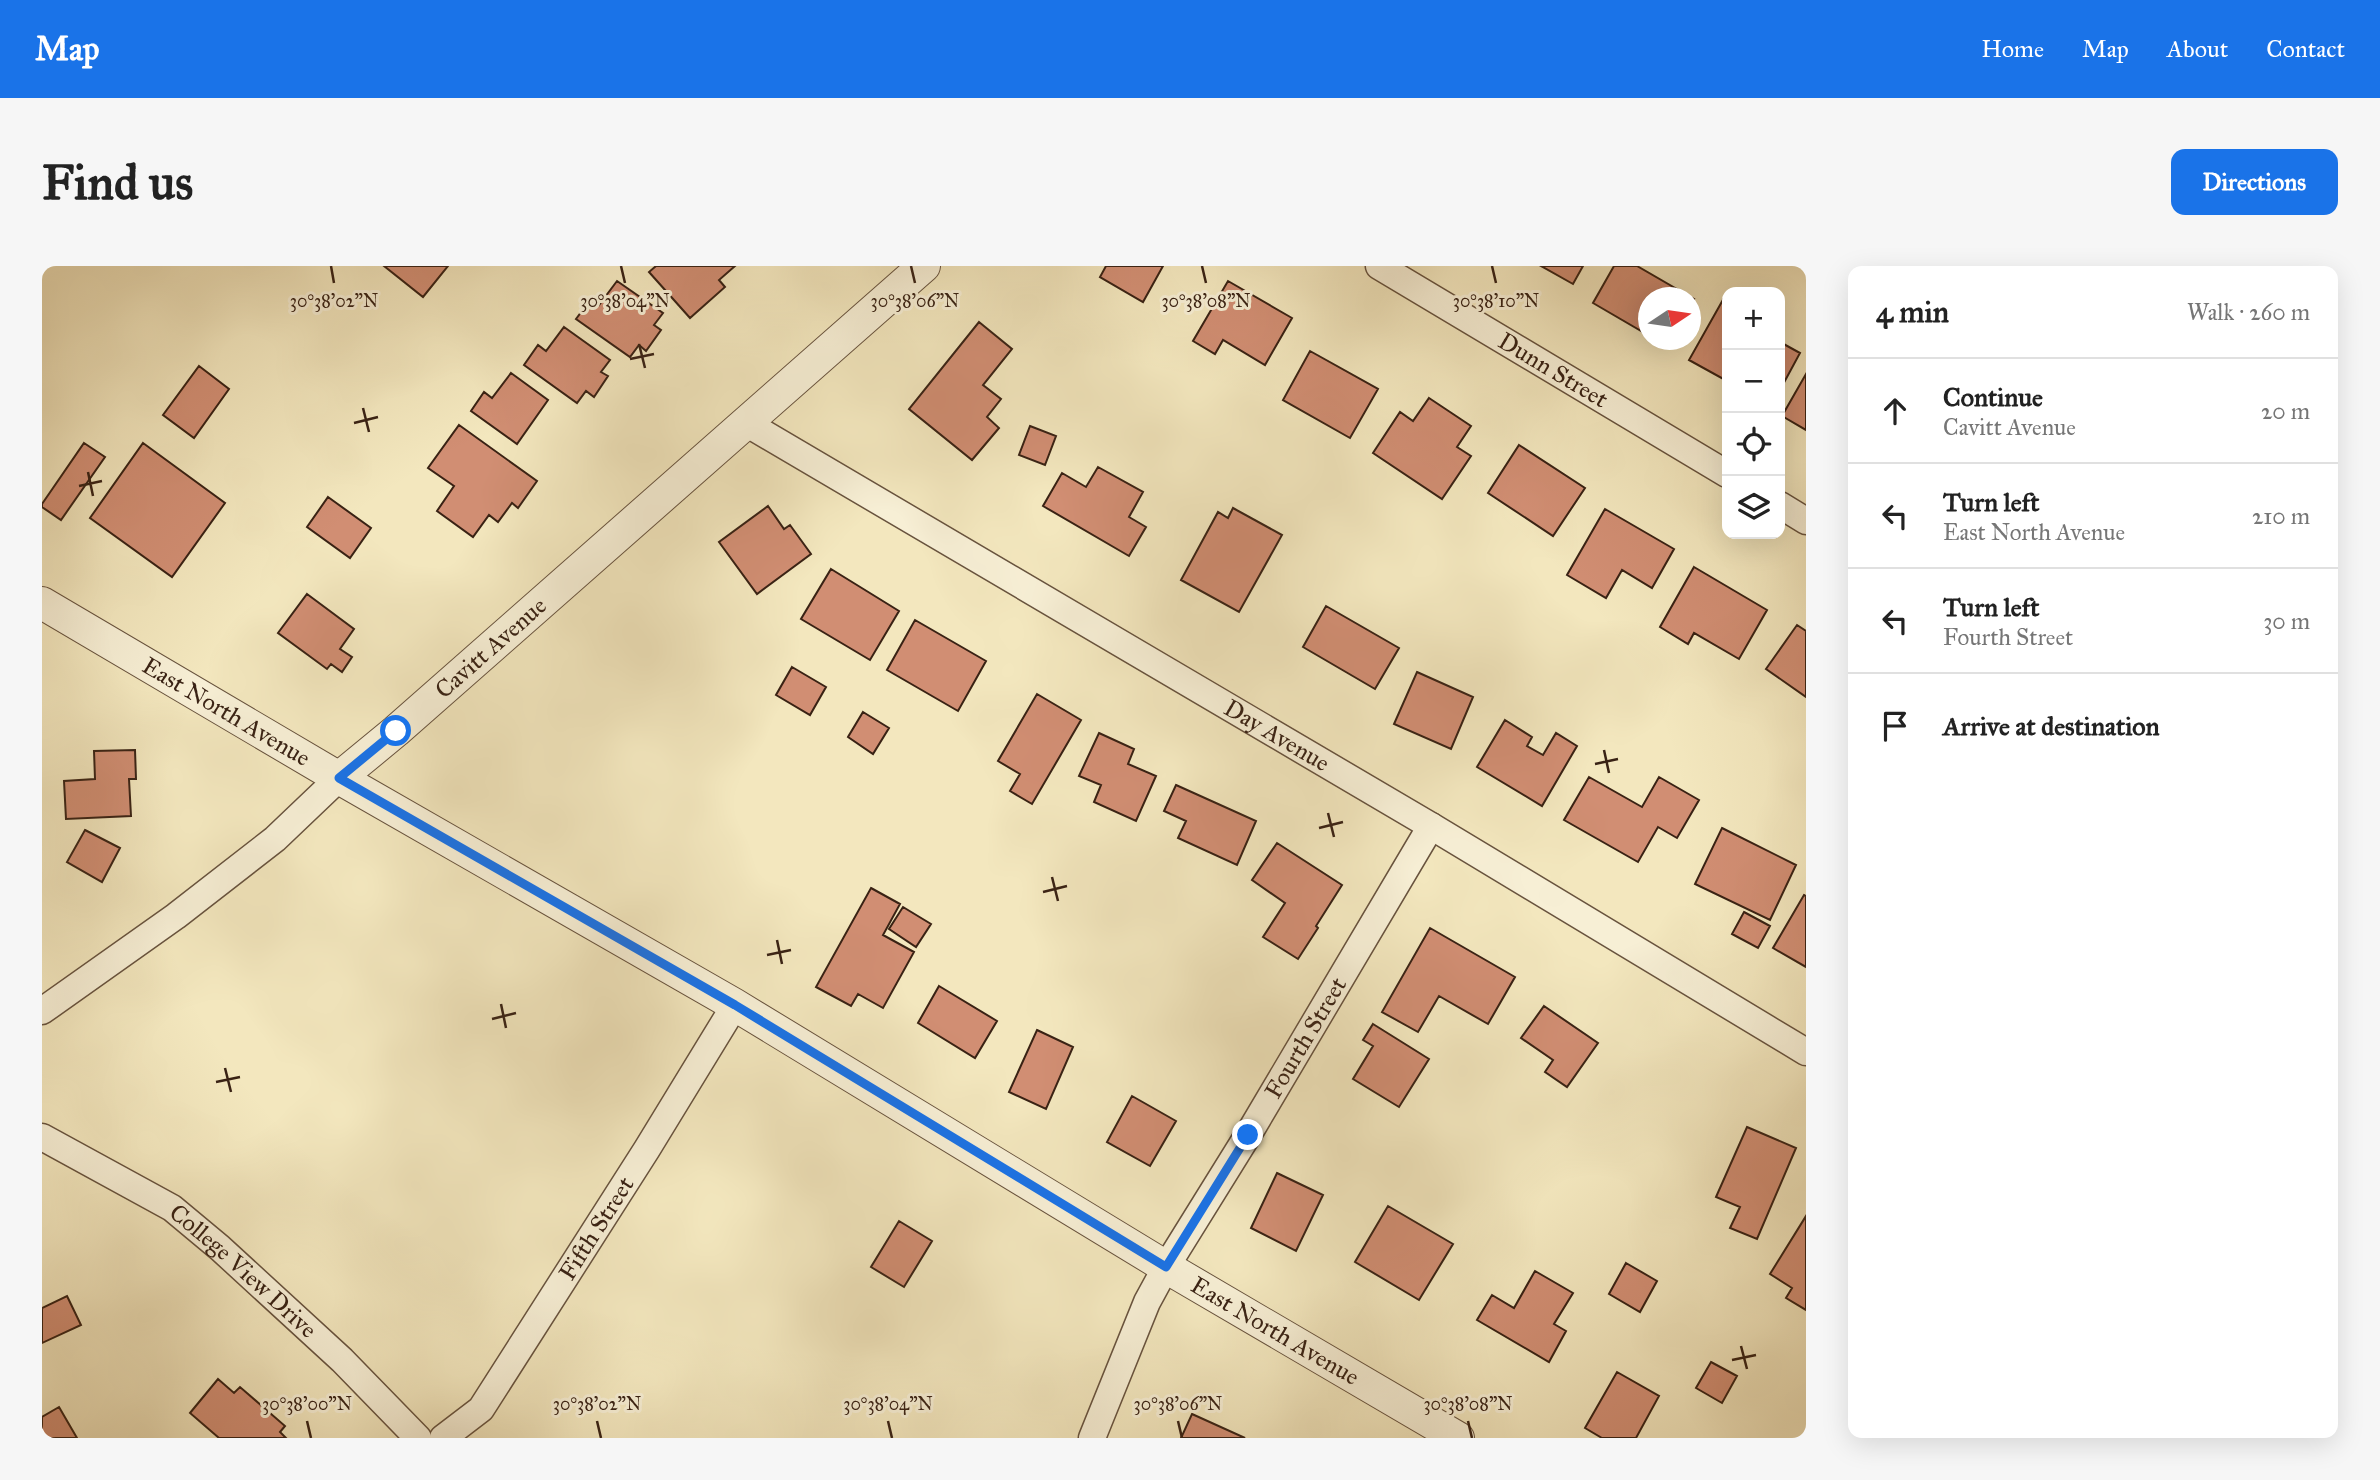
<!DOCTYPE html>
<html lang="en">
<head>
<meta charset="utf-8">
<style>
  :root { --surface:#fff; --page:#f6f6f6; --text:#222; --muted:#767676; --line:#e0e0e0; --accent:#1a73e8 }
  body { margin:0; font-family:"IM FELL Great Primer",serif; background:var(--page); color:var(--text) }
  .controls { position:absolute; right:21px; top:21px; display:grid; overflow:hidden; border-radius:14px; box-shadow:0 7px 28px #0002 }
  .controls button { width:63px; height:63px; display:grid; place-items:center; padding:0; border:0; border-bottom:2px solid var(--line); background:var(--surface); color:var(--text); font:35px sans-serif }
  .compass { position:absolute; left:1596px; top:21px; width:63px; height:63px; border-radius:50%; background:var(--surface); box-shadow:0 7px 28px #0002; rotate:77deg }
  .stop { position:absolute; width:21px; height:21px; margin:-16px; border:5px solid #1a73e8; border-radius:50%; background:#fff }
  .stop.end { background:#1a73e8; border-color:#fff; box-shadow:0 2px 7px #0008 }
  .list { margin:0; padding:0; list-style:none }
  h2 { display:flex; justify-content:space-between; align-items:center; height:91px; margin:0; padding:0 28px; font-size:30px }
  h2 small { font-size:23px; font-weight:400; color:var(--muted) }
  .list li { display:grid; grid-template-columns:46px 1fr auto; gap:21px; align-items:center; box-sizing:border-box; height:105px; padding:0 28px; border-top:2px solid var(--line) }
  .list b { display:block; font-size:26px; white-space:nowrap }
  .list p { margin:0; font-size:23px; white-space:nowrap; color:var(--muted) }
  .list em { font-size:23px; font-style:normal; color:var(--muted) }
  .icon { flex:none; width:38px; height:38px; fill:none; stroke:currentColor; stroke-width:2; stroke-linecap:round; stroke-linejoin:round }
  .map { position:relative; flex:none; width:1764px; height:1172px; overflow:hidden; border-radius:14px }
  header { display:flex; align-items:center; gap:42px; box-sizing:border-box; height:98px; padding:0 35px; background:var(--accent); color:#fff }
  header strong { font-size:33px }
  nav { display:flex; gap:38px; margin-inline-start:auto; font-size:24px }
  .intro { display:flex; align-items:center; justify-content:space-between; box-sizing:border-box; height:168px; padding:0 42px }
  h1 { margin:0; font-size:49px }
  .button { padding:18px 32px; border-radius:14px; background:var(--accent); color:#fff; font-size:24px; font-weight:700 }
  main { display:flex; gap:42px; padding:0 42px }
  aside { flex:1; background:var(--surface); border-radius:14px; box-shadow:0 7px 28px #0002 }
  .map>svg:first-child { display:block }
  .building { fill:#d18e73; stroke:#392214; stroke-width:2 }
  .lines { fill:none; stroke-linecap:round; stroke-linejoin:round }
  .minor-casing { stroke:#68533e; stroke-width:29 }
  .tertiary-casing { stroke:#68533e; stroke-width:34 }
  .minor { stroke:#f7efd5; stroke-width:26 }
  .tertiary { stroke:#f7efd5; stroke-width:32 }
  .route { stroke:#1a73e8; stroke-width:9 }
  .ticks { fill:none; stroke:#392214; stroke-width:2.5 }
  .labels { text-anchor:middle; stroke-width:6; stroke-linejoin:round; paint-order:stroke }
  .street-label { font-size:24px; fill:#392214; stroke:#f7efd5 }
  .ticks-label { font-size:18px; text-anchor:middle; fill:#392214; stroke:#f7efd5; stroke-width:6; stroke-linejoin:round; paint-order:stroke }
</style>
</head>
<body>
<header>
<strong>Map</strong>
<nav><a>Home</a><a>Map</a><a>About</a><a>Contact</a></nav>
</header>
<div class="intro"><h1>Find us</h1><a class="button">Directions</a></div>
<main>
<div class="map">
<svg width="1764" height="1172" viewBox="0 0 1764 1172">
  <rect width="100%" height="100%" fill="#f3e7be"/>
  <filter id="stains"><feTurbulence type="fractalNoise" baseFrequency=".00286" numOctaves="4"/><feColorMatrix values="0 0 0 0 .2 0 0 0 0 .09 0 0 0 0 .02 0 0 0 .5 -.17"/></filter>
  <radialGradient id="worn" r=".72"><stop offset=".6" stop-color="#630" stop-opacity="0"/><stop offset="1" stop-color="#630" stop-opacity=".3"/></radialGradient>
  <path class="building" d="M342,0H406L381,31Z
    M614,0H693L677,14L683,21L648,52L607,6Z
    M1064,0H1121L1101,36L1058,11Z
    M1499,0H1541L1531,18Z
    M1572,0H1595L1652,33L1648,38V32H1606V69L1551,37Z
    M575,15L621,47L612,59L619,64L604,85L597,79L588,91L534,53L549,33L557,39Z
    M1186,15L1250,52L1223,99L1181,74L1173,88L1151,75Z
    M1682,32L1685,34V115L1647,94Z
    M937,56L970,83L941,119L959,133L945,151L957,162L930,194L867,143Z
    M522,61L568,94L559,106L566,110L552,131L544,125L535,137L482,99L496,79L504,85Z
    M1738,76L1758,87L1738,124Z
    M1268,85L1336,123L1308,172L1241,134Z
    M157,100L187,123L152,172L121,149Z
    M469,107L506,134L475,178L429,145L442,126L450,132Z
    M1764,108V164L1740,150Z
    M1387,132L1429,160L1415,181L1429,190L1400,233L1331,187L1358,146L1371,155Z
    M417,159L495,215L476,242L470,237L456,256L447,249L431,271L395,245L412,220L386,202Z
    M988,160L1014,170L1003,199L977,189Z
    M42,177L63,191L19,254L0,241V238Z
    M101,177L183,237L130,311L48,252Z
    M1477,179L1543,222L1511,270L1446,227Z
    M1056,201L1101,226L1087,251L1104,261L1087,290L1001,240L1020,207L1044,221Z
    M286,231L329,262L308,292L265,261Z
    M726,240L742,263L748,259L769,288L715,328L677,276Z
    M1191,242L1240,269L1197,346L1139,314L1176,246L1186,252Z
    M1563,243L1632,283L1610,322L1580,304L1564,332L1525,309Z
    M1652,301L1725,344L1697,393L1652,367L1646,378L1618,361Z
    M789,303L857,345L828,394L759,353Z
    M265,328L312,363L298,383L310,391L300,406L289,398L285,403L236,367Z
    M1284,340L1357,382L1333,423L1261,381Z
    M873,354L944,395L916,445L845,404Z
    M1755,359L1764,365V431L1724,403Z
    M750,401L784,421L768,449L734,429Z
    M1375,406L1431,431L1409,483L1352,458Z
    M995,428L1039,454L990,538L968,525L978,508L956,495Z
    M821,446L847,462L831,488L806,471Z
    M1463,454L1490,471L1485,480L1501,489L1514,467L1535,480L1500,540L1435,501Z
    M1057,467L1092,483L1086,498L1114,510L1094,555L1052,536L1059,519L1037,510Z
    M93,484L94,513H87L89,550L24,553L22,515L53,513L52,485Z
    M1547,511L1600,541L1617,511L1657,534L1635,572L1616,561L1596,596L1522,554Z
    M1134,519L1214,555L1195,599L1136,572L1144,555L1122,545Z
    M1680,562L1754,599L1728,654L1653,618Z
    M43,564L78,582L60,616L25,596Z
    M1235,577L1300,619L1274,660L1276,662L1256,693L1221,671L1243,637L1210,614Z
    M829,622L858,638L841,669L872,686L841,742L816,728L809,740L774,721Z
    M1762,629L1764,630V701L1731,682Z
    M861,641L889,658L874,681L847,663Z
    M1702,646L1728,660L1716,682L1690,668Z
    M1388,662L1473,711L1446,758L1397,730L1376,766L1340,746Z
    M897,720L955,755L933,792L876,757Z
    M1502,740L1556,777L1525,821L1503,806L1511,794L1479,772Z
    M1331,758L1387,793L1357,841L1311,813L1331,780L1321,774Z
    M995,764L1031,781L1004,843L967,826Z
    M1090,830L1134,855L1108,900L1065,876Z
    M1705,861L1754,882L1715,973L1688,962L1698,941L1674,931Z
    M1235,907L1281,929L1254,985L1209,962Z
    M1346,940L1411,978L1377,1034L1313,996Z
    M1764,950V1044L1744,1032L1750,1022L1728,1008Z
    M857,955L890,975L862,1021L829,1001Z
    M1584,997L1615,1015L1598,1046L1567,1028Z
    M1493,1005L1531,1027L1512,1058L1524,1065L1507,1096L1435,1054L1450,1029L1472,1042Z
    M25,1030L39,1059L0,1077V1042Z
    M1669,1096L1695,1110L1680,1137L1654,1122Z
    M1575,1106L1617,1130L1594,1172H1560L1543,1162Z
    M176,1113L192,1127L198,1121L243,1160L238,1166L244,1172H177L148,1147Z
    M17,1141L35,1172H0V1151Z
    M1150,1148L1203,1172H1139Z"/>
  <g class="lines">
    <g class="minor-casing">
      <g id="minor">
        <path id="s1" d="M1337,0L1685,208"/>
        <path id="s2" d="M704,157L1389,560L1764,786"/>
        <path d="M1738,239L1764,255"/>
        <path d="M0,745L134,650L233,573L297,512"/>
        <path id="s3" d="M0,871L130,942L178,982L300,1094L376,1172"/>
        <path id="s4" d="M401,1172L439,1143L605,883L693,739"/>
        <path id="s5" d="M1050,1172L1105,1036L1124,1001L1206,869L1389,560"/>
      </g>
    </g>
    <g class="tertiary-casing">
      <g id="tertiary">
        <path id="s6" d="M0,337L297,512L693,739L1124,1001L1416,1172"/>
        <path id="s7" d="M297,512L354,465L882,0"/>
      </g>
    </g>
    <use href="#minor" class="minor"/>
    <use href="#tertiary" class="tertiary"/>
  </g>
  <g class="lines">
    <path class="route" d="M354,465L297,512L693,739L1124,1001L1206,869"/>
  </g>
  <path class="ticks" d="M289,0L292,17M579,0L583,17M869,0L873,17M1160,0L1164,17M1450,0L1454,17M597,78L603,102M588,93L612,88M321,142L327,166M312,157L336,151M46,206L51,230M37,220L60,215M1562,484L1567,507M1553,498L1576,493M1286,547L1292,571M1277,562L1301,556M1010,611L1016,635M1001,626L1025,620M735,674L740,698M725,689L749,684M459,738L464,762M450,753L474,747M183,802L189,826M174,816L198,811M1699,1080L1705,1103M1690,1094L1714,1089M265,1155L269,1172M555,1155L559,1172M846,1155L850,1172M1136,1155L1140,1172M1426,1155L1430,1172"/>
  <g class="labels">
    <g class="street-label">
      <text dy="8" stroke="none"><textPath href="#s1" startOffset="203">Dunn Street</textPath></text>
      <text dy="8" stroke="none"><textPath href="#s7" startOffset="200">Cavitt Avenue</textPath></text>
      <text dy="8" stroke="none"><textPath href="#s6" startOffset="214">East North Avenue</textPath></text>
      <text dy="8" stroke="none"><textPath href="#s2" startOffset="616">Day Avenue</textPath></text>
      <text dy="8" stroke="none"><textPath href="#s5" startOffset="455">Fourth Street</textPath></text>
      <text dy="8" stroke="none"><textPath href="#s4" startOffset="262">Fifth Street</textPath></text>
      <text dy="8" stroke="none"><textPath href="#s3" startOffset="243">College View Drive</textPath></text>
      <text dy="8" stroke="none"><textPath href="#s6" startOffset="1432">East North Avenue</textPath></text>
    </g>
  </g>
  <g class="ticks-label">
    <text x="292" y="41">30°38'02"N</text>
    <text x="583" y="41">30°38'04"N</text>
    <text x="873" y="41">30°38'06"N</text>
    <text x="1164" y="41">30°38'08"N</text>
    <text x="1454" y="41">30°38'10"N</text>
    <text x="265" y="1144">30°38'00"N</text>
    <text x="555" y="1144">30°38'02"N</text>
    <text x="846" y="1144">30°38'04"N</text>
    <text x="1136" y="1144">30°38'06"N</text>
    <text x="1426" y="1144">30°38'08"N</text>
  </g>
  <rect width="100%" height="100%" filter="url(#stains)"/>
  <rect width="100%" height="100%" fill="url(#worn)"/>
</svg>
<div class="controls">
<button>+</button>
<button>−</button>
<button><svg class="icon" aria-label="locate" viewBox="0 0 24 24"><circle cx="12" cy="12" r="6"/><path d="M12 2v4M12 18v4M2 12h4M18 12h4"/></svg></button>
<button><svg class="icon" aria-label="layers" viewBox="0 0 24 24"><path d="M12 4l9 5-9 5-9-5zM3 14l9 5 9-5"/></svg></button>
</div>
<svg class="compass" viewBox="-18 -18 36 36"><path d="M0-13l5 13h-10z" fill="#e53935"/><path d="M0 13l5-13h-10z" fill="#767676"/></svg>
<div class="stop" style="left:354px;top:465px"></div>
<div class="stop end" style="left:1206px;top:869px"></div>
</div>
<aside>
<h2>4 min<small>Walk · 260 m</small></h2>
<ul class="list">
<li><svg class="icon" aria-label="ahead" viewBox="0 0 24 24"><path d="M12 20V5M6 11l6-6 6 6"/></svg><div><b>Continue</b><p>Cavitt Avenue</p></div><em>20 m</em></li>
<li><svg class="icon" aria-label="left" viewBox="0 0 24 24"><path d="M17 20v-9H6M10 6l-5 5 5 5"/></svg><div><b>Turn left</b><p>East North Avenue</p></div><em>210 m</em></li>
<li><svg class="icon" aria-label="left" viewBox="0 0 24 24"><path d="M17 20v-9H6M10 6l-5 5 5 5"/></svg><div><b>Turn left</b><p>Fourth Street</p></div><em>30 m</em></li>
<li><svg class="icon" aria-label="arrive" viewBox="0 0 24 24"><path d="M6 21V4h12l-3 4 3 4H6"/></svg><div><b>Arrive at destination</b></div></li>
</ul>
</aside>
</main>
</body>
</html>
